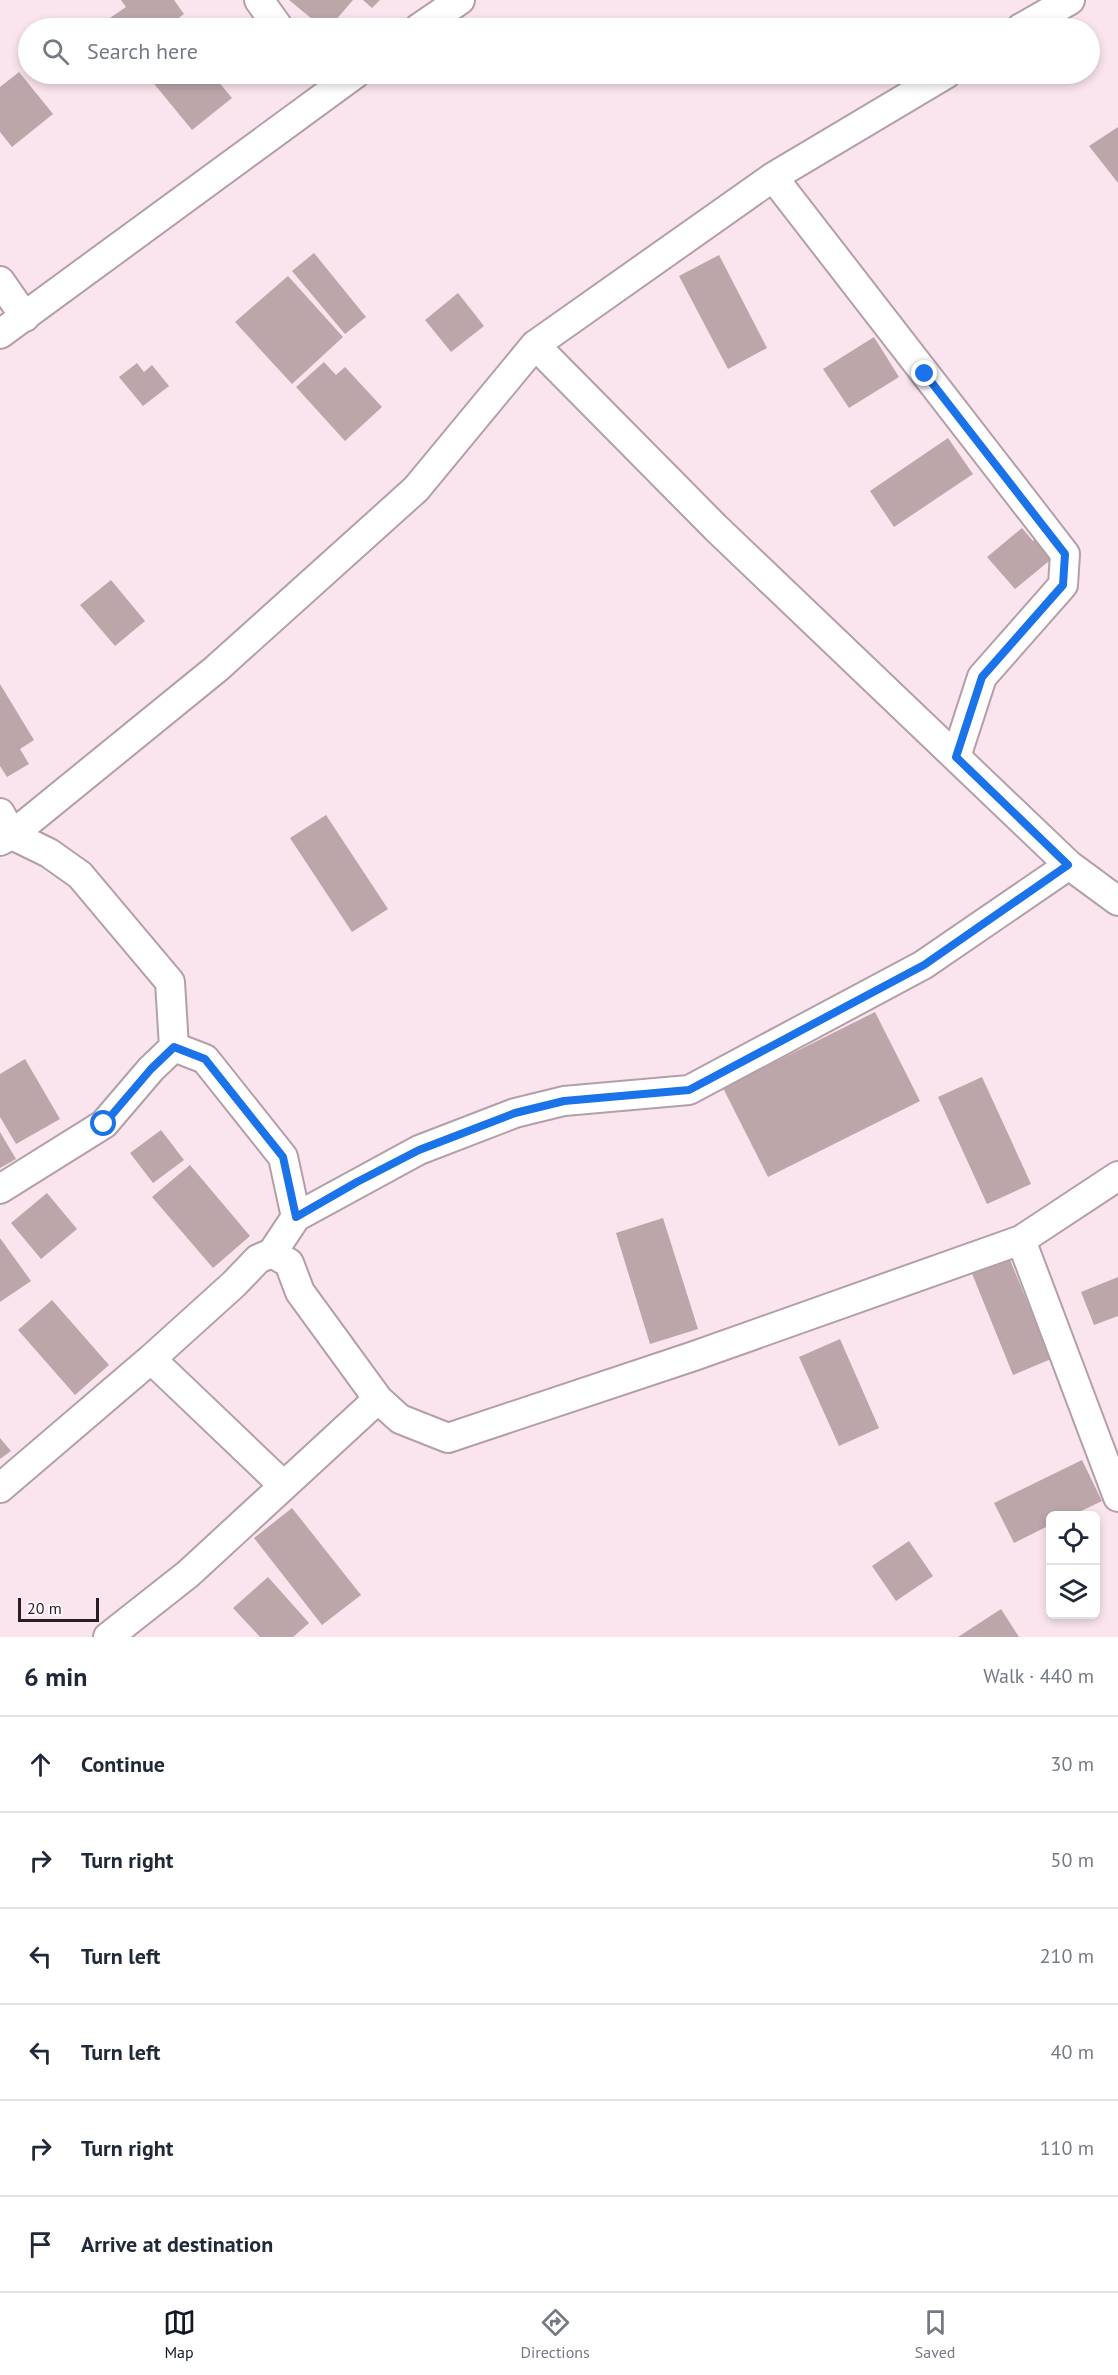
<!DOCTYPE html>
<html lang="en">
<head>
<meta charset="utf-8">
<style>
  :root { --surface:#fff; --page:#f6f6f7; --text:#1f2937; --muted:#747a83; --line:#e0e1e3; --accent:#111827 }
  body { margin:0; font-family:"PT Sans",sans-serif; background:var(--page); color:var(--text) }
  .controls { position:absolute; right:18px; bottom:18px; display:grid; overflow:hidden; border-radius:9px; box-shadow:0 3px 9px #0003 }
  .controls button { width:54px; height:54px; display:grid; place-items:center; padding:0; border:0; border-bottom:2px solid var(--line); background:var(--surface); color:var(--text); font:30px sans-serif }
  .scale { position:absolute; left:18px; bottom:15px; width:81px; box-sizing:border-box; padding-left:6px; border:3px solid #261e22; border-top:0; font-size:16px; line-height:21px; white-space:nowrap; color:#261e22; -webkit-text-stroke:4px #fff6fa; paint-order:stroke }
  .stop { position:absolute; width:18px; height:18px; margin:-14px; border:4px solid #1a73e8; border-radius:50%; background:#fff }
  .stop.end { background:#1a73e8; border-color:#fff; box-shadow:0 2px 6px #0008 }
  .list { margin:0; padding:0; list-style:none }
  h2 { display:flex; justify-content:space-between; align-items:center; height:78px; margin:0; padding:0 24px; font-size:26px }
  h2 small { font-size:20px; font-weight:400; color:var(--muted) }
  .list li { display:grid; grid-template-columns:39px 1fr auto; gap:18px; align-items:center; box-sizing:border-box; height:96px; padding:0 24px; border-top:2px solid var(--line) }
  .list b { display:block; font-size:22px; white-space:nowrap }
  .list em { font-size:20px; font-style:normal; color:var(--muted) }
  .icon { flex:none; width:33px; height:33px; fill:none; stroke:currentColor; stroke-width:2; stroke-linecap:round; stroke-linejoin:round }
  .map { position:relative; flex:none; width:1118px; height:1637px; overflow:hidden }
  .search { position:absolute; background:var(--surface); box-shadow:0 3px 9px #0003; left:18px; right:18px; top:18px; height:66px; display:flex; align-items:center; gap:15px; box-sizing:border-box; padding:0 21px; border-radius:33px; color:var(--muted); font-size:22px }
  .sheet { height:654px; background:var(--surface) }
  nav { display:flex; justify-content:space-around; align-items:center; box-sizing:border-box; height:84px; border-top:2px solid var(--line); background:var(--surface); font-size:16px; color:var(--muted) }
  nav a { display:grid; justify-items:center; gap:3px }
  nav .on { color:var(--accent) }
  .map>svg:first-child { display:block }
  .building { fill:#bca6aa }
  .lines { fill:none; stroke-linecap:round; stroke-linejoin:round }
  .minor-casing { stroke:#b39fa8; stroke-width:32 }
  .minor { stroke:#fff; stroke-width:28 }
  .route { stroke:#1a73e8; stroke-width:8 }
</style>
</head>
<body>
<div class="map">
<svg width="1118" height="1637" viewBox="0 0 1118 1637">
  <rect width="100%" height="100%" fill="#fae5ee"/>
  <path class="building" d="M121,0H174L184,14L165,28H113L107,20L126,7Z
    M289,0H353L329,28H323Z
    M363,0H380L372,8Z
    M19,72L53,114L12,147L0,132V87Z
    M146,74H212L232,98L192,130Z
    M1118,127V183L1089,146Z
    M314,253L366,317L345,334L292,271Z
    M719,255L767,348L728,369L679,276Z
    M288,276L343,337L292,384L235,322Z
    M458,293L484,326L451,352L425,320Z
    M874,337L899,377L849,408L823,369Z
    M324,362L336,375L345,367L382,407L345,441L296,387Z
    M137,363L144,372L152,365L169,386L143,406L119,377Z
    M948,438L973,474L894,527L870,491Z
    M1022,528L1033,541L1037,537L1054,557L1015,589L987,557Z
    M111,580L145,621L115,646L80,605Z
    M0,684L34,740L20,749L29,764L7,777L0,766Z
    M326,815L388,909L352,932L290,838Z
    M875,1012L920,1101L768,1177L723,1088Z
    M25,1059L60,1119L16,1144L0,1117V1074Z
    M982,1077L1031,1184L987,1204L938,1097Z
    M161,1130L184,1160L153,1183L130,1153Z
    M0,1132L16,1159L0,1168Z
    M190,1165L250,1236L213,1268L152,1197Z
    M47,1193L77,1229L41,1259L11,1223Z
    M663,1218L698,1329L650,1344L616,1233Z
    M0,1238L31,1281L0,1302Z
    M1008,1255L1051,1359L1013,1375L971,1271Z
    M1118,1277V1316L1094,1325L1081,1292Z
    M52,1300L109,1365L75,1395L18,1330Z
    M840,1339L879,1428L839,1446L799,1357Z
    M0,1438L11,1451L0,1459Z
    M1082,1460L1102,1501L1071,1516H1050V1525L1014,1543L994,1503Z
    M292,1508L361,1595L322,1625L254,1538Z
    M909,1541L933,1576L896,1601L872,1566Z
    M268,1577L309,1623L293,1637H260L233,1608Z
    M1001,1609L1019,1637H958Z"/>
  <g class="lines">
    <g class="minor-casing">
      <path id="minor" d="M259,0L279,28
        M419,28L460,0
        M1021,28L1070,0
        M773,177L1065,554L1063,585L982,677L956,757
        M0,281L25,317
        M0,334L355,74
        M535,345L716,528L1069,865L1118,901
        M0,813L12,835L49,853L80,875L170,982L174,1047L151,1069L104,1124L0,1189
        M0,841L12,835L216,669L416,489L535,345L773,177L946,74
        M174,1047L205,1059L283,1157L296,1217L272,1253
        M296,1217L419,1150L515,1113L564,1101L689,1090L923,965L1069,865
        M1021,1240L1118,1497
        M151,1359L283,1485
        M0,1488L151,1359L234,1284L258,1259L272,1253L289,1263L300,1292L378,1399L400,1419L448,1438L694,1356L1021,1240L1118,1176
        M108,1637L188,1574L378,1399"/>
    </g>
    <use href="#minor" class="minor"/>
  </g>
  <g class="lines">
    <path class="route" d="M104,1124L151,1069L174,1047L205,1059L283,1157L296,1217L357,1182L419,1150L515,1113L564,1101L689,1090L924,965L1068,865L956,757L982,677L1063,585L1065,554L925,374"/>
  </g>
</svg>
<div class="controls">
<button><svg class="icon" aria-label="locate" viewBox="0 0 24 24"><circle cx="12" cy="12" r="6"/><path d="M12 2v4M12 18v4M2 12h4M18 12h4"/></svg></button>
<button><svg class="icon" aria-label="layers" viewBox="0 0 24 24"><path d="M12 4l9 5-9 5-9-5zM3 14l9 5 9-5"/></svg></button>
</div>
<div class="scale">20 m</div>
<div class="stop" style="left:104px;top:1124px"></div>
<div class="stop end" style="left:925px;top:374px"></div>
<div class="search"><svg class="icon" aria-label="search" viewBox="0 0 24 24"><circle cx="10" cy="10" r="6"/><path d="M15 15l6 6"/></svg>Search here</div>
</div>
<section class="sheet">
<h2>6 min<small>Walk · 440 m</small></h2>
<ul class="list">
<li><svg class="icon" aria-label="ahead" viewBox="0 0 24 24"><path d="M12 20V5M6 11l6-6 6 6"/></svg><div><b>Continue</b></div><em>30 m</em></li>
<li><svg class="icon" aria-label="right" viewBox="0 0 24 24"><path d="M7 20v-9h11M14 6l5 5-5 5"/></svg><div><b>Turn right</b></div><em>50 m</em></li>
<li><svg class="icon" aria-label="left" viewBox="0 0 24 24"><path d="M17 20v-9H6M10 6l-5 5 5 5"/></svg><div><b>Turn left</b></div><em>210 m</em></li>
<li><svg class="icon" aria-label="left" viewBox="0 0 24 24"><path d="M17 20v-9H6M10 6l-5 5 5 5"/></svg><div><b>Turn left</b></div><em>40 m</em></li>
<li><svg class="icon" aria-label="right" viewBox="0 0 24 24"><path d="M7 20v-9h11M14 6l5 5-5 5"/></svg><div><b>Turn right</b></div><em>110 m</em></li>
<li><svg class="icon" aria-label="arrive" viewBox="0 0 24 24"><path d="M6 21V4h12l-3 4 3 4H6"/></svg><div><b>Arrive at destination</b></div></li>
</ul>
</section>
<nav>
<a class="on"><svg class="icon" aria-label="map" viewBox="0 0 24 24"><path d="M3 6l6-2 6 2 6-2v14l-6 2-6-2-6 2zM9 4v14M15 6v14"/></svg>Map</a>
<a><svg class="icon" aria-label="directions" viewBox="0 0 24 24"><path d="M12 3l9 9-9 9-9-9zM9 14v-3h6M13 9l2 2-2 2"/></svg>Directions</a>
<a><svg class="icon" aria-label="saved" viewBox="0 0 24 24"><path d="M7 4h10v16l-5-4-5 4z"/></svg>Saved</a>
</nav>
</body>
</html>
